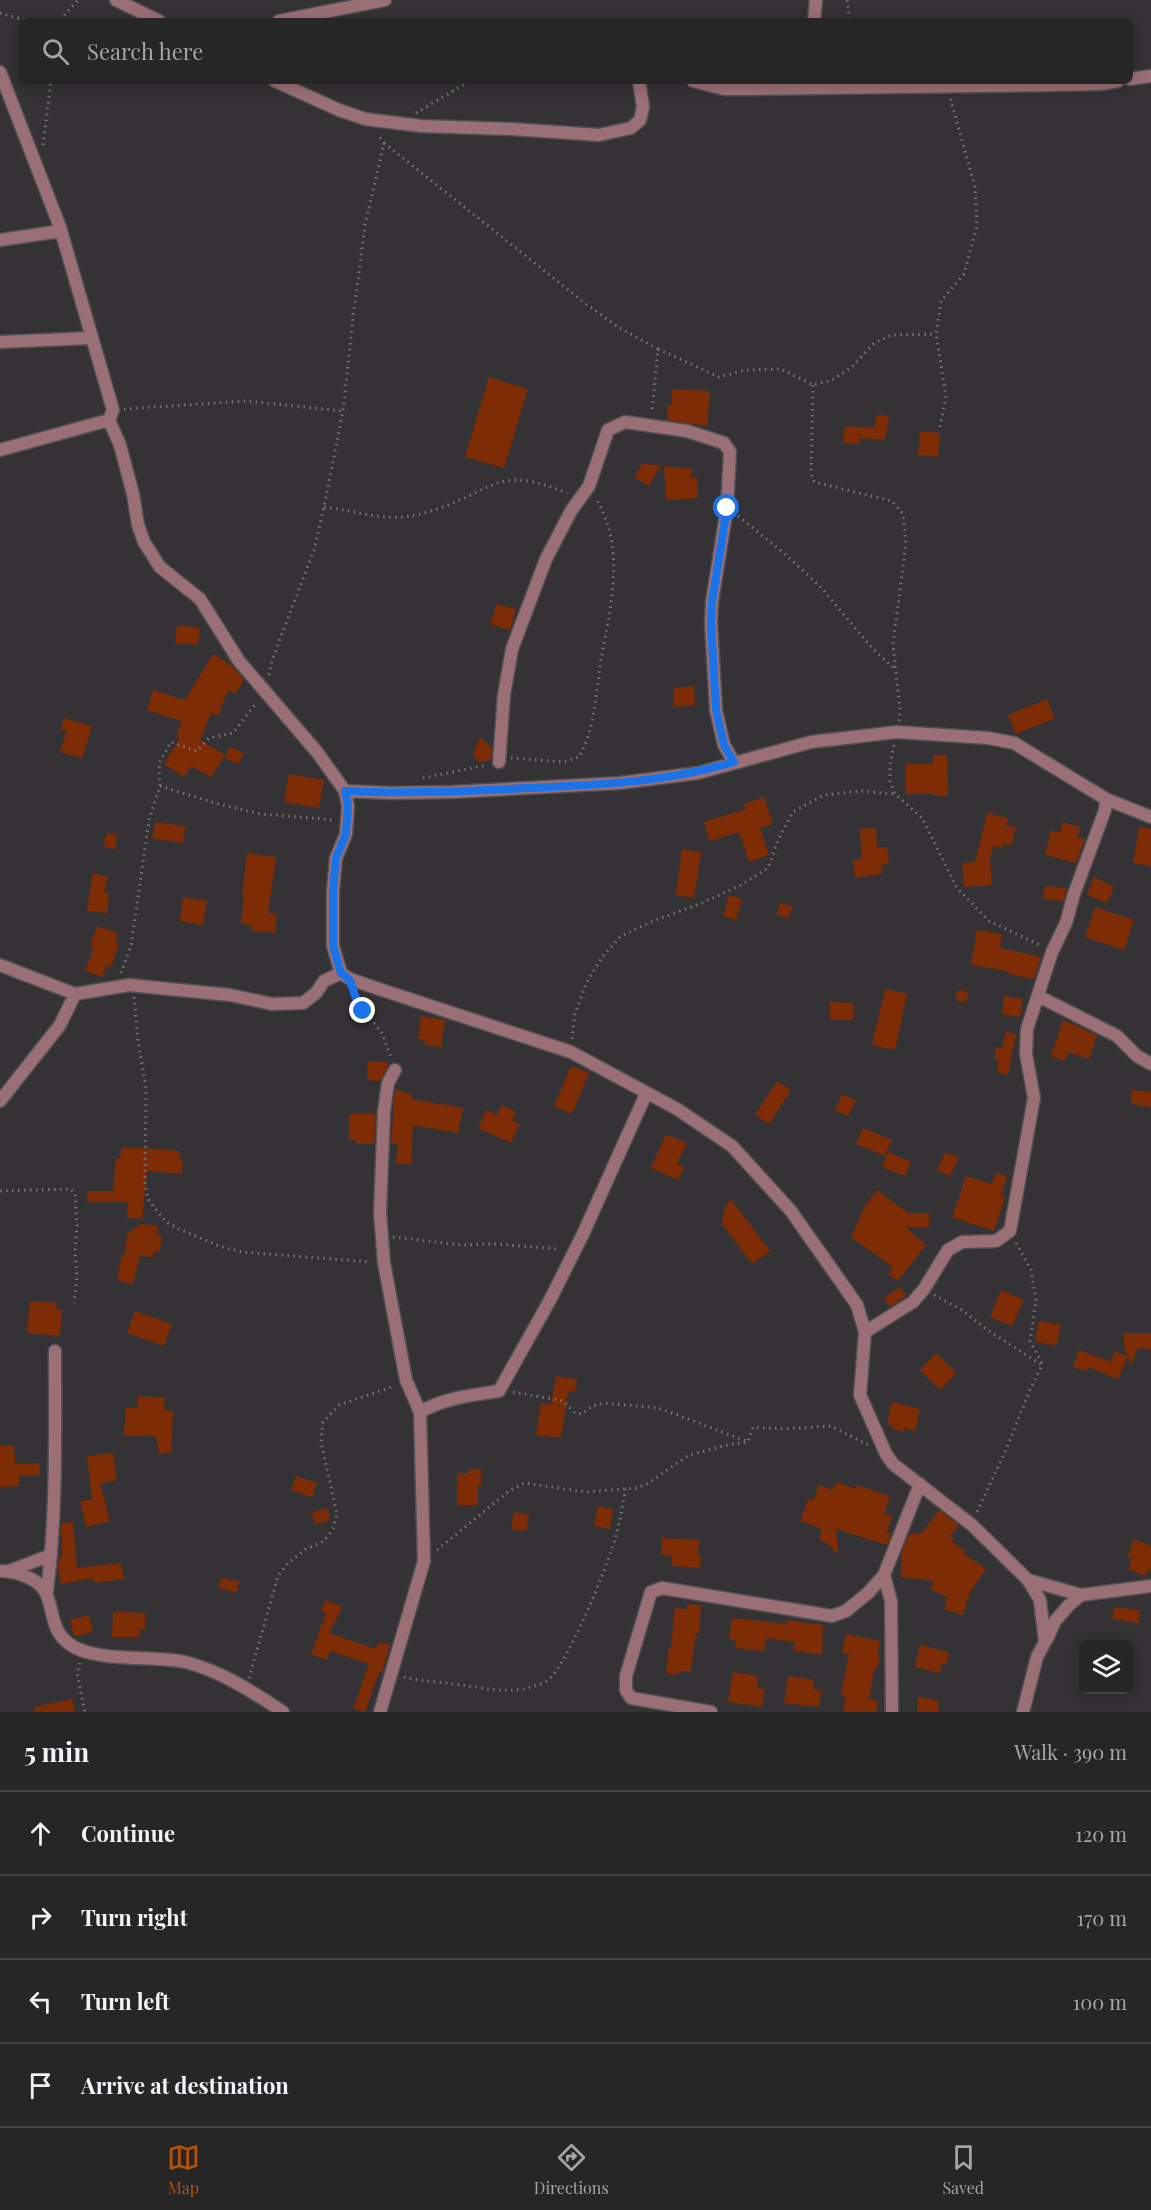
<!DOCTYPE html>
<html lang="en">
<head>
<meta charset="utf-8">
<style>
  :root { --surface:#272627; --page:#2f2e2f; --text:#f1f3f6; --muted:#a4a5a7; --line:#434344; --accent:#b45309 }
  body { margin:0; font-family:"Playfair Display",serif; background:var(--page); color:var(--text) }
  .controls { position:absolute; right:18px; bottom:18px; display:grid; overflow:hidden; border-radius:9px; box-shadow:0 3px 15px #0003 }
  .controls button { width:54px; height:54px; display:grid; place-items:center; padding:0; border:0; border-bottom:2px solid var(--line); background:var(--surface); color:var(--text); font:30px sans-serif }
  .stop { position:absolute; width:18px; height:18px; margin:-14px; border:4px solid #1a73e8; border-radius:50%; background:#fff }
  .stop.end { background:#1a73e8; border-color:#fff; box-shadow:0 2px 6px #0008 }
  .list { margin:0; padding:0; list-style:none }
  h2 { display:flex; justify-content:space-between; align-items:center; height:78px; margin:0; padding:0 24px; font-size:26px }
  h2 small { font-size:20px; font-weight:400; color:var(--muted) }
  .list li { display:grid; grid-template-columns:39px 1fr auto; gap:18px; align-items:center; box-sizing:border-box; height:84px; padding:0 24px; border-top:2px solid var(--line) }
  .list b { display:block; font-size:22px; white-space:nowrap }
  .list em { font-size:20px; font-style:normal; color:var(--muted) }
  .icon { flex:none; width:33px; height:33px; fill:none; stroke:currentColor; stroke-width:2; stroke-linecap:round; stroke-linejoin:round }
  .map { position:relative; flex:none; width:1151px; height:1712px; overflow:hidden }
  .search { position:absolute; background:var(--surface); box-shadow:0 3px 15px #0003; left:18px; right:18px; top:18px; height:66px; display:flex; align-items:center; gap:15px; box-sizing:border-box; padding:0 21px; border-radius:9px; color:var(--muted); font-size:22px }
  .sheet { height:414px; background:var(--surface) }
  nav { display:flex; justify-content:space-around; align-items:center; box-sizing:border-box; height:84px; border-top:2px solid var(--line); background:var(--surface); font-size:16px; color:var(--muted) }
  nav a { display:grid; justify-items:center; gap:3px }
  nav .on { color:var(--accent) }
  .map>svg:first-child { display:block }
  .building { fill:#7e2c05 }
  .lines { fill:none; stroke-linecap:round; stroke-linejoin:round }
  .minor-casing { stroke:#525052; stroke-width:15 }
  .path { stroke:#767476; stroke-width:3; stroke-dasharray:1.5 4.5; stroke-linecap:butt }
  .minor { stroke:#9a6f75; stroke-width:12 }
  .route { stroke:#1a73e8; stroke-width:8 }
</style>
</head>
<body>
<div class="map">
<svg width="1151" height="1712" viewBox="0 0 1151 1712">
  <rect width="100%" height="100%" fill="#343234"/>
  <path class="building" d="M489,377L528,389L504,468L465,457Z
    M672,389L710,391L707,426L667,420L668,405H672Z
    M877,414L889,416L885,440L859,438V444L843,443L845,426L874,428Z
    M920,431L940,433L938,457L918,455Z
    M642,464L661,465L649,486L634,477Z
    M664,466L692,469L691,478H697L698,498L666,500Z
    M497,604L516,609L510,630L490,624Z
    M177,625L200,628L198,645L175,643Z
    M213,654L233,667L244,680L235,694L228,690L218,716L211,713L200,740L225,755L211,777L191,766L184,777L164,764L180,738L176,737L182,721L147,710L153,690L185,700Z
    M694,686L695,705L674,707L673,688Z
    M1047,699L1055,718L1016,734L1008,715Z
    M64,718L92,726L82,758L60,752L67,731L61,730Z
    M480,737L492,748L491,758L486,762H478L473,754Z
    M230,747L244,753L238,764L225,758Z
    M933,755H947L948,796H934V794H906V764H933Z
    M289,774L324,780L319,808L284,802Z
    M764,797L773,824L760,828L769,855L749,862L739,832L710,841L704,822L746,809L744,804Z
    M987,813L1008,818L1006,825L1016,827L1011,845L1003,844L1002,848L993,846L990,860L992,885L964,887L962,863L975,862Z
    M155,822L185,826L183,843L152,838Z
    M1063,822L1080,827L1077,837L1085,839L1076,863L1045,855L1051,830L1060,833Z
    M1139,827L1151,829V866L1133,863Z
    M876,828L877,848L887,847L889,864L881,865L882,874L855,878L853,860L862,859L860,829Z
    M106,833L117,834L115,849L104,847Z
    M682,849L701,852L694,898L676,895Z
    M247,853L276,857L268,913L277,914L275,933L251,930V925L241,924L244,896H242Z
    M93,873L108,877L104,892L109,893L107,913L87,911Z
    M1094,877L1114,887L1107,903L1087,895Z
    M1045,886L1066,888L1064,901L1043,899Z
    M729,895L742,899L736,920L723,916Z
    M183,897L207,901L203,925L180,921Z
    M780,903L792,906L789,918L777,915Z
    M1095,907L1134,920L1124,950L1085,937Z
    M97,926L118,933L115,942L119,943L111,967L107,965L103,977L85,971L94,946L90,945Z
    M977,930L1002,934L1000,948L1041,957L1034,979L1008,974V971L971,965Z
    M885,989L907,994L895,1050L872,1045Z
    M956 996a6 6 0 1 1 12 0a6 6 0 1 1-12 0Z
    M1004,996L1023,999L1020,1017L1002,1014Z
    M830,1002L853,1003V1020H830Z
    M421,1016L445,1020L441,1047L424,1045L425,1040L418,1039Z
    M1063,1020L1097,1035L1089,1059L1068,1052L1065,1061L1051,1056Z
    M1006,1032L1016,1034L1008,1075L997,1072L999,1060H995V1047L1002,1048Z
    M368,1061L387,1062V1068L380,1081L367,1080Z
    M571,1066L589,1073L572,1114L554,1106Z
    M777,1081L791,1090L769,1124L755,1115Z
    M395,1089L413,1095L411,1099L463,1108L458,1133L413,1125L411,1164L396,1163L398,1144H391Z
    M1132,1090L1151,1092V1107L1131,1104Z
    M842,1094L856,1100L848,1116L835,1110Z
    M501,1105L516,1112L512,1120L519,1124L511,1143L478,1128L486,1110L497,1115Z
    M353,1113L376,1114L374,1144H356V1140H349V1116Z
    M863,1128L892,1140L885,1156L856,1144Z
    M666,1134L687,1143L677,1164L684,1167L678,1180L651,1168Z
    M122,1147L180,1151L179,1159H183L182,1174L147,1171L142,1219L127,1218L128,1202H87V1191H113L116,1158L120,1159Z
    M888,1152L911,1162L905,1176L882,1167Z
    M945,1153L959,1157L950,1176L937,1170Z
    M996,1173L1007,1176L1001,1196L1005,1197L994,1231L952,1217L966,1176L992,1184Z
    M877,1190L908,1213H929V1227H905L926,1245L898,1281L888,1274L893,1267L851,1237L864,1208Z
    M731,1199L770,1251L752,1264L722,1224L725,1207Z
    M141,1224L158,1226L157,1235L162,1236L160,1252L154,1251L153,1257L140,1256L133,1284L117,1280L122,1254L125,1255L127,1234Z
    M900,1287L906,1296L890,1307L884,1298Z
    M1001,1290L1024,1300L1012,1326L990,1317Z
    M30,1301L57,1303L56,1310H62L60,1336L27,1333Z
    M135,1311L172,1324L164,1346L127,1333Z
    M1039,1321L1061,1325L1056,1346L1035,1341Z
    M1124,1333H1151V1349L1138,1348L1131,1365L1128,1356L1118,1379L1088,1367L1086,1371L1073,1367L1079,1350L1111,1362L1115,1351L1128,1356L1124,1346Z
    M936,1353L956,1373L940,1390L920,1370Z
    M556,1376L577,1379L575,1392L568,1391L561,1438L536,1435L541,1403L551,1404Z
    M138,1396L165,1398L164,1410L173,1411L171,1452L159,1454L156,1436L124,1435L126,1408H137Z
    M892,1402L920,1409L915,1431L905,1428L904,1432L893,1429V1426L887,1424Z
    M14,1445L15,1464L39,1463L40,1475L19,1476L20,1486L0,1487V1446Z
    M113,1453L117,1480L100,1483L110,1521L86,1527L80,1502L92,1499L87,1456Z
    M468,1469H481V1485H478V1505H457V1473H469Z
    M296,1476L317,1483L312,1497L291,1490Z
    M837,1482L856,1489L857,1485L890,1496L884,1514L892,1516L887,1533H892L887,1545L836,1529L838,1555L827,1543L820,1540L821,1528L800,1521L809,1498L814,1500L819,1485L832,1490Z
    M598,1506L613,1509L610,1529L594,1526Z
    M327,1508L330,1520L315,1524L312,1512Z
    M939,1510L959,1525L950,1536L954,1539L952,1542L965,1551L963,1553L986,1569L970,1592L963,1615L944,1609L947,1597L930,1589L934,1581L901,1577V1553L909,1534H921Z
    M514,1512L529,1515L526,1531L511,1529Z
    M73,1522L77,1568L121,1563L124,1579L94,1583L93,1578L61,1584L58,1568L59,1559L62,1558L61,1523Z
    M662,1538L699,1540L698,1555H701L700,1568L672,1566V1556L661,1555Z
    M1134,1539L1151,1546V1571L1148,1569L1146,1576L1128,1569L1132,1559L1127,1557Z
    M221,1578L239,1581L237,1592L219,1589Z
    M326,1600L342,1607L329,1633L376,1649L378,1642L390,1645L382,1673L379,1672L365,1712L353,1709L369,1664L330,1651L327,1660L311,1654L326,1613L321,1611Z
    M687,1604L701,1605L699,1633H696L691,1672L679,1671L678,1675L666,1673L669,1647H671L675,1608L687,1609Z
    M1114,1607L1140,1610L1139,1623L1112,1619Z
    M113,1612L145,1613V1629H140L139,1637H112Z
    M89,1615L93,1632L74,1636L70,1620Z
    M732,1618L787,1624V1620L823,1625L822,1655L794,1651L795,1642L766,1638L764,1651L735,1648L736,1640L729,1639Z
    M846,1634L880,1641L877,1655L880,1656L877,1670H874L869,1699L878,1701L876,1712H843L846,1695H841L849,1654L842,1653Z
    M920,1645L949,1652L946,1665L942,1664L940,1673L915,1667Z
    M733,1672L758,1676L757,1688L765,1689L762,1707L728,1702Z
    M788,1676L814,1680L813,1689L821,1690L819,1707L784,1703Z
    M918,1697L938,1700L939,1712H917Z
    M72,1699L75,1712H35L34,1707Z"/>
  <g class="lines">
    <g class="minor-casing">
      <path id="minor" d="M116,0L159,21
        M279,21L385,0
        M814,21L816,0
        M0,72L60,227L113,410L109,420L120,445L133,494L138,525L144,542L160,567L200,599L239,661L317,752L345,791L348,806L346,834L336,858L333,891V946L341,973L350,979L379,989L571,1052L677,1109L732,1146L791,1211L857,1305L865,1332L860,1395L886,1454L893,1464L972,1525L1028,1580L1040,1600L1045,1642L1037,1657L1023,1712
        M1130,79L1151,76
        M275,81L339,110L365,119L421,126L512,129L599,135L631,128L640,120L643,107L639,81
        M693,81L724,89H751L1051,85L1100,84L1118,81
        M0,240L61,231
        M0,342L91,338
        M0,450L109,420
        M499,762L504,695L512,649L546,559L571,511L589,486L608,430L625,422L687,431L724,443L730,452L727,508L712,602L711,623L716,710L724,745L734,762
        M345,791L391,793L452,792L620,783L698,773L811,742L897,732L988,738L1014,743L1106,799L1151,817
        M0,965L75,994L129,985L230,995L272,1004L303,1003L316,993L324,981L341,973
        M1038,996L1117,1036L1137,1056L1151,1064
        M395,1070L388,1083L384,1111L380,1213L384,1263L406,1380L420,1412
        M0,1101L60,1025L75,994
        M865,1332L913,1302L924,1289L948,1250L962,1242L996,1241L1010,1231L1034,1098L1026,1054L1027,1029L1052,952L1066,923L1074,894L1105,810L1106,799
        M0,1571C9,1571 14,1572 22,1575C63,1588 41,1621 68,1643C92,1663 154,1655 185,1662C221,1671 253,1692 283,1712
        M9,1571L51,1555
        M884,1575L891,1601L892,1712
        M1028,1580L1081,1595
        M47,1591C57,1511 55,1431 55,1351
        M1047,1639L1055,1621L1069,1605L1081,1595L1151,1586
        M380,1712L424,1561L420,1412C444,1398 472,1395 499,1391L550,1300L583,1234L646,1094
        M711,1712L631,1698L626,1690V1676L651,1592L662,1588L832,1616L846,1611L868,1593L884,1575L920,1484"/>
    </g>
    <path class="path" d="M847,0L850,21
      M0,13L29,21
      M62,21L65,14L78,0
      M416,113L470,81
      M384,143L586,304L618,327L658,349L652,412
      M43,145L51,81
      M658,349L719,377L745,370L781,369L813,385L832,380L852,367L874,343L892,335L936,334
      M813,385L811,474L814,482L892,501L903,514L906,543L893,644L900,710L899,721
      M124,409L246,401L343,411
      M940,427L946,396L936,334L941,301L964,274L977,226L975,187L950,97
      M324,507C354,510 379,521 410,516C425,514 444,507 458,501C477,493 493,481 514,480C533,480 550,486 567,493
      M738,516L779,549L819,585L872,648L896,670
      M269,675L272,660L314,550L324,507L343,411L353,318L365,225L384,143L378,135
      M894,745L890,765V781L895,794L922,818L957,888L989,921L1042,946
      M511,758L564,762L579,757C595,730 596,691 601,659C607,626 616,589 613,554C611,529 607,520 596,498
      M423,778L487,765
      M160,786L218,804L261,814L336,820
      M121,973L131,946L149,820L160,786L159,763L171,742L197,751L209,738L233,733L257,702
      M354,993L363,1011L381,1031L392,1060
      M134,997L138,1041L146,1088L145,1183L148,1199L153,1206L166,1222L179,1229L219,1246L242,1252L371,1262
      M572,1039L575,1013L587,982L602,957L621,936L653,921L702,903L741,885L768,868L778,840L793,812L824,795L861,791L895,794
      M0,1191L71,1189L75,1195L77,1225L75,1251L77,1276L74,1303
      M393,1237L461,1245L494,1244L560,1249
      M1016,1243L1031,1270L1036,1300L1030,1341L1042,1363
      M934,1295L962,1310L986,1329L1042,1365L1030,1390L1005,1452L977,1512
      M513,1392L563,1401L575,1413L582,1414L592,1406L604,1403L659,1408L746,1441
      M437,1550L509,1491L524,1483L586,1492L636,1488L647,1484L689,1455L731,1444L748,1442L753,1427L783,1429L831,1426L868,1445
      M80,1663L77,1673L85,1712
      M404,1677C420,1681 438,1682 454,1684C488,1688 511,1697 545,1682C565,1673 608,1564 615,1539C620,1523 622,1506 626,1489
      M249,1678L278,1576L288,1563L306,1549L324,1541L333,1529L337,1514L321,1442L323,1422L339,1405L395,1386"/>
    <use href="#minor" class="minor"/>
  </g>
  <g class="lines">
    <path class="route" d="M363,1011L355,996L350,980L341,973L333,946V891L336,858L346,834L348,806L345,791C406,794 467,791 529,788C598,785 667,782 734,762L724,745L716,710L711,623L712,602L727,508"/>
  </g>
</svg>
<div class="controls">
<button><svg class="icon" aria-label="layers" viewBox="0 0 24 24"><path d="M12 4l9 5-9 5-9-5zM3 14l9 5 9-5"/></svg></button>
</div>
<div class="stop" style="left:727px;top:508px"></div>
<div class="stop end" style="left:363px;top:1011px"></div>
<div class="search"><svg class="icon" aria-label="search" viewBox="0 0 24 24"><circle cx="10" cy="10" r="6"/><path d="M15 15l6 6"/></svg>Search here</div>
</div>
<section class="sheet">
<h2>5 min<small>Walk · 390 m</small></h2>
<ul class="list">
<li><svg class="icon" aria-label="ahead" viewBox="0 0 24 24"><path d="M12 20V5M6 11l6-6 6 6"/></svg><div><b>Continue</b></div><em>120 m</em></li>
<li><svg class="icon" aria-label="right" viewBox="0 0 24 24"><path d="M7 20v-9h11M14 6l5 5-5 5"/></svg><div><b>Turn right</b></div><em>170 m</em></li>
<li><svg class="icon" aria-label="left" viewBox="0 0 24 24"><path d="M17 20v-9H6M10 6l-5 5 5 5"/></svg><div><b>Turn left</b></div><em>100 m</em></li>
<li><svg class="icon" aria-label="arrive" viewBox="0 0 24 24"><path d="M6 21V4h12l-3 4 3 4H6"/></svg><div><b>Arrive at destination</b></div></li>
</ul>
</section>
<nav>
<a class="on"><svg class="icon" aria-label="map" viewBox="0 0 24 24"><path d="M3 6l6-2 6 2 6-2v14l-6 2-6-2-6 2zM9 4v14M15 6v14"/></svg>Map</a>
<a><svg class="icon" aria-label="directions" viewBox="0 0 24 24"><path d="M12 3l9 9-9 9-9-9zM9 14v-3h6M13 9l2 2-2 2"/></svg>Directions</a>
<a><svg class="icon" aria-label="saved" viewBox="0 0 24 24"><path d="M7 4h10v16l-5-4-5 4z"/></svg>Saved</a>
</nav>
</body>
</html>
